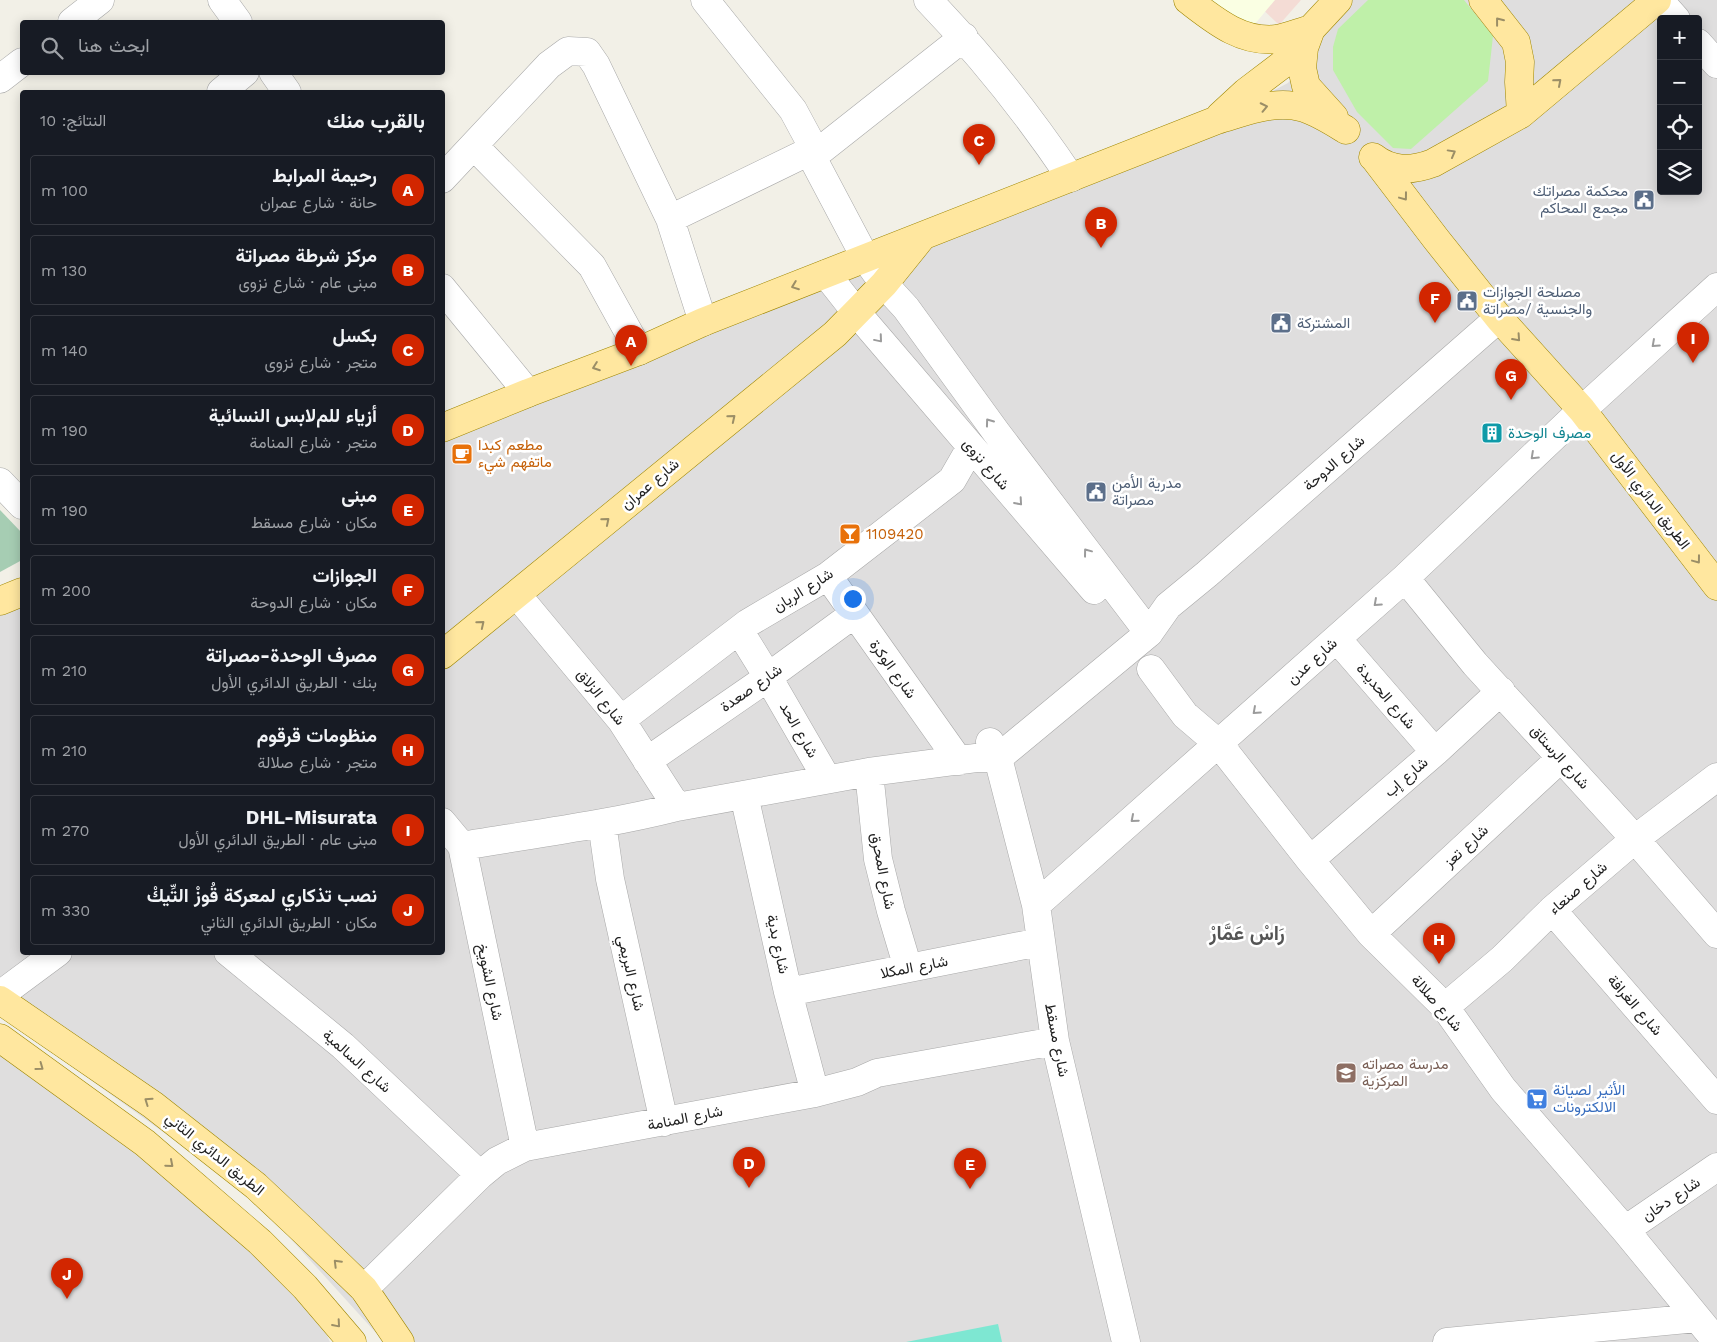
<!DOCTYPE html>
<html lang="ar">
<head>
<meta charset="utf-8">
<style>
  :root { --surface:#171b24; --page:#20242c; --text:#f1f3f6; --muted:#9ea1a6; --line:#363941; --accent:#d22600 }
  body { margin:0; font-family:"Work Sans",Vazirmatn,sans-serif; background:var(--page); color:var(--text); direction:rtl }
  .controls { position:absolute; right:15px; top:15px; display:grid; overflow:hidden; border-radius:5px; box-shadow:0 2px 12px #0003 }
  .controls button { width:45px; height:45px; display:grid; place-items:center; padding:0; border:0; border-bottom:1px solid var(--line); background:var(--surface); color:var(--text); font:25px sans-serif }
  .you { position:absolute; left:852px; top:598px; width:18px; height:18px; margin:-12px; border:4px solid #fff; border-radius:50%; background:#1a73e8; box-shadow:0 0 0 8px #1a73e833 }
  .badge { display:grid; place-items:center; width:32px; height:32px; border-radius:50%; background:var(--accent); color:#fff; font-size:16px; font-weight:700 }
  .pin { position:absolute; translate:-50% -41px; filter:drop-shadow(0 1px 2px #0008) }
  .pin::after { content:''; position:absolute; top:26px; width:18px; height:15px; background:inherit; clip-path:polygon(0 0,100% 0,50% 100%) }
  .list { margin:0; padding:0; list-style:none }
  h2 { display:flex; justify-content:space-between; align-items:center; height:65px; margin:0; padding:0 20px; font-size:21px }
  h2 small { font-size:16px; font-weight:400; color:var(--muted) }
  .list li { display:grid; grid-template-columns:32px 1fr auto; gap:15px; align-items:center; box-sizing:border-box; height:70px; margin:0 10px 10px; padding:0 10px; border:1px solid var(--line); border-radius:5px }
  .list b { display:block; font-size:19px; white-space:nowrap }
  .list p { margin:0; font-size:16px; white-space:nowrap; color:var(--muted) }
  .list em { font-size:16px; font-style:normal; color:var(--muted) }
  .icon { flex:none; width:28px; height:28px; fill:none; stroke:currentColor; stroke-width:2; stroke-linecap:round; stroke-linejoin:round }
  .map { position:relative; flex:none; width:1717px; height:1342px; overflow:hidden; direction:ltr }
  .search { position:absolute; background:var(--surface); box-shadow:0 2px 12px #0003; left:20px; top:20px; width:425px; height:55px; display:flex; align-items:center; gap:12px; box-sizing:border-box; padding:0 18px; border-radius:5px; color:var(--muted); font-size:19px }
  .panel { position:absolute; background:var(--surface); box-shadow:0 2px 12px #0003; left:20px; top:90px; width:425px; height:865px; border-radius:5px; direction:rtl }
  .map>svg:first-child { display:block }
  .residential { fill:#dfdede; fill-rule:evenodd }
  .commercial { fill:#f4dcd5 }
  .education { fill:#faffe3 }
  .grass { fill:#bff0a9 }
  .cemetery { fill:#a6cdb3 }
  .pitch { fill:#7ee7d2 }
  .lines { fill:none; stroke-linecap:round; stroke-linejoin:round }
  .minor-casing { stroke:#a8a8a8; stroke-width:29 }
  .major-casing { stroke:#9e8600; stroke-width:29 }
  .minor { stroke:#fff; stroke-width:28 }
  .major { stroke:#ffe79f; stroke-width:28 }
  .oneway { stroke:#9b8e66 }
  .oneway2 { stroke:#9b9b9b }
  .labels { text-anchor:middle; stroke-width:5; stroke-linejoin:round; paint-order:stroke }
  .service-label { font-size:15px; fill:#4e5e75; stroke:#fff; text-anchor:start }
  .culture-label { font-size:15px; fill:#0d838f; stroke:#fff; text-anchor:start }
  .food-label { font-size:15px; fill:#c56008; stroke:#fff; text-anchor:start }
  .street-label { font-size:15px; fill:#212121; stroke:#fff }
  .education-label { font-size:15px; fill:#785e54; stroke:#fff; text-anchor:start }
  .shop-label { font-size:15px; fill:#366cbe; stroke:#fff; text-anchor:start }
  .district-label { font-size:20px; font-weight:bold; fill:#545454; stroke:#fff }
</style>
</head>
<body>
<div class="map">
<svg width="1717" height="1342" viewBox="0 0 1717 1342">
  <rect width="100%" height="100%" fill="#f2f0e7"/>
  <path class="residential" d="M1349,0H1717V1342H382L377,1334L251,1195L0,1015V609L22,599V952H442L443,430L1199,129L1288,83ZM1661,19H1698V191H1661Z
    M0,1039L305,1287L330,1342H0Z"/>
  <path class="commercial" d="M1253,0H1301L1279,25Z"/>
  <path class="education" d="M1212,0H1275L1249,31Z"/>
  <path class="grass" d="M1368,0H1464L1493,36L1488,81L1411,149L1393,148L1357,112L1333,70V47L1338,29Z"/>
  <path class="cemetery" d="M0,510L22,533V560L0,572Z"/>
  <path class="pitch" d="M998,1324L1002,1342H906Z"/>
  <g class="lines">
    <g class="minor-casing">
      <path id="minor" d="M222,0L238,22
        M705,0L793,110L814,149L812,157L866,259L884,284L906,308L996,432L1149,633
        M928,0C981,55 1028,114 1071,178
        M1659,0L1676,19
        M72,22L100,0
        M1698,43L1717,64
        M273,72L287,92
        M0,79L22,62
        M221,92L245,72
        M474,146L592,266L639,351
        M812,157L964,37
        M442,179L549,65L568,51L587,52L596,65L670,219L703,322
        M670,219L814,149
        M826,274L856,312L1094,590
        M442,288L528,393
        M0,482L22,505
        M828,576L959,761
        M1405,578L1475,664L1635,839L1717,934
        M517,595L621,720L677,807
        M739,630L768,677L827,779
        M1337,639L1435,752
        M1151,669L1185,715L1219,744L1310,860L1371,934L1445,1007L1503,1089L1625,1230L1717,1342
        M621,720L748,623L828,576L952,480L971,447
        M990,742L998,758L1036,905L1055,1041L1126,1342
        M647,761L757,685L854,614
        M869,772L878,859L891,911L908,968
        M744,795L788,992L815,1093
        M442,822L462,846L525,1147
        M602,823L610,879L664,1122
        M462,846C533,834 606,825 677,807L869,772L976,758H998L1149,633L1168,606L1207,574L1499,318
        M1310,860L1435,752L1501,691
        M1036,905L1405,578L1582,410L1717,287
        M1552,910L1717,1100
        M1371,934L1561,758
        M228,952L343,1046L480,1175
        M788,992L1040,942
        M0,995L58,952
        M1445,1007L1502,959L1552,910L1635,839L1717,777
        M1625,1230L1717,1167
        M364,1289L480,1175L497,1161L525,1147L815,1093L857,1082L877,1073L1055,1041
        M1447,1342L1697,1318"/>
    </g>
    <g class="major-casing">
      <path id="major" d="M1188,0C1214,20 1241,43 1277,39C1288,37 1300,32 1311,29
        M1521,114L1657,0
        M1220,116L1246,92L1304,48
        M1334,117L1306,86L1302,68L1304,48L1311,29L1338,0
        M1373,157C1392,172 1412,171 1433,163L1521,114L1519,82L1520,62L1516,42L1483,0
        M1375,159L1436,239L1499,318L1582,410L1717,586
        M442,428L528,393L639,351L703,322L1217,120C1245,112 1275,99 1304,108C1319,113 1333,122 1346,130
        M0,601L22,592
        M442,655L835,334L884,284L921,238
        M0,1000L153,1105L256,1186L305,1232L364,1289L400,1342
        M0,1038L145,1143L260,1242L305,1287L352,1342"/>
    </g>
    <use href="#minor" class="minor"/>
    <use href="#major" class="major"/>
  </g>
  <defs><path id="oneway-chevron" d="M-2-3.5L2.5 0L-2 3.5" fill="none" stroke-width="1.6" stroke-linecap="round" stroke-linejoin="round" transform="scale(1.25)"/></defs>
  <g class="oneway">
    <use href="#oneway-chevron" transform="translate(1499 21) rotate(-128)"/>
    <use href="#oneway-chevron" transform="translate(1558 82) rotate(-41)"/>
    <use href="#oneway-chevron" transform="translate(1264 107) rotate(-12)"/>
    <use href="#oneway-chevron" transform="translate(1452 153) rotate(-29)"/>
    <use href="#oneway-chevron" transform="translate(1404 197) rotate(53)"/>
    <use href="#oneway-chevron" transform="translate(795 286) rotate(159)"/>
    <use href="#oneway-chevron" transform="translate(1517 338) rotate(48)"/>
    <use href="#oneway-chevron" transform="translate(596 367) rotate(160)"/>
    <use href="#oneway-chevron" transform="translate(732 418) rotate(-39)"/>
    <use href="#oneway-chevron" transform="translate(606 521) rotate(-40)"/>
    <use href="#oneway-chevron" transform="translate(1697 560) rotate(53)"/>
    <use href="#oneway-chevron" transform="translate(481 624) rotate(-39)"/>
    <use href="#oneway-chevron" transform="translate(40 1067) rotate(36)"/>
    <use href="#oneway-chevron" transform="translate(148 1101) rotate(-145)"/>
    <use href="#oneway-chevron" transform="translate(170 1164) rotate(41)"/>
    <use href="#oneway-chevron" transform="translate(337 1263) rotate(-135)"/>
    <use href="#oneway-chevron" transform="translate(337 1324) rotate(49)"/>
  </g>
  <g class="oneway2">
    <use href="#oneway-chevron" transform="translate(879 339) rotate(50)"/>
    <use href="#oneway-chevron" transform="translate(1655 344) rotate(138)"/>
    <use href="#oneway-chevron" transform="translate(989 422) rotate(-126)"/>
    <use href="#oneway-chevron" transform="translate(1534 456) rotate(137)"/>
    <use href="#oneway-chevron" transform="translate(1019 502) rotate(49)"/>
    <use href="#oneway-chevron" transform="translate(1087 552) rotate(-127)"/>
    <use href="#oneway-chevron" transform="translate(1377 603) rotate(138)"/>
    <use href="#oneway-chevron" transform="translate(1256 711) rotate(138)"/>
    <use href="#oneway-chevron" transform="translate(1134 819) rotate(139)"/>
  </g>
  <defs>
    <g id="civic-square" transform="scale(1.125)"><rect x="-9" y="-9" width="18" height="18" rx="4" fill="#5c6f8a" stroke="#fff"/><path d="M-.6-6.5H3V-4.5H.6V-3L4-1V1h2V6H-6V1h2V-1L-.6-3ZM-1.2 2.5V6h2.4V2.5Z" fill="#fff"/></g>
    <g id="building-square" transform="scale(1.125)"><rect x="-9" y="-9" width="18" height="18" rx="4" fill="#0f9aa8" stroke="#fff"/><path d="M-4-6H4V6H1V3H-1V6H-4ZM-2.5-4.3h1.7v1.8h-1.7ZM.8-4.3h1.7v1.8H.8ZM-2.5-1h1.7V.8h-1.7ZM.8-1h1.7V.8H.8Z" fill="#fff"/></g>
    <g id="cafe-square" transform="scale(1.125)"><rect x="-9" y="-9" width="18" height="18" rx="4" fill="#e8710a" stroke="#fff"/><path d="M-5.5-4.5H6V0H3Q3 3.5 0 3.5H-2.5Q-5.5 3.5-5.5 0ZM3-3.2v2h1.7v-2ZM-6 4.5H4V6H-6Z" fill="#fff"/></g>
    <g id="bar-square" transform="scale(1.125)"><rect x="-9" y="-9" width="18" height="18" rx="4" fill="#e8710a" stroke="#fff"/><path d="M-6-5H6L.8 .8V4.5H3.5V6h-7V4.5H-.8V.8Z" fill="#fff"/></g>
    <g id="school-square" transform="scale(1.125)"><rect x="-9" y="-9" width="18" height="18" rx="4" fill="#8d6e63" stroke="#fff"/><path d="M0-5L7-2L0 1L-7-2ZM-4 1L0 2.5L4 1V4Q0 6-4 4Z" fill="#fff"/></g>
    <g id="supermarket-square" transform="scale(1.125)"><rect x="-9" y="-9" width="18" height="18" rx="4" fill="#3f7fe0" stroke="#fff"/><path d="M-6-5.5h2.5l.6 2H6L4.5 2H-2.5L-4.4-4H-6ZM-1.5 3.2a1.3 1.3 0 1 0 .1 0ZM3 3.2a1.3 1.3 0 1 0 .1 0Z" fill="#fff"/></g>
  </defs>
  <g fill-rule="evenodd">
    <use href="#civic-square" x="1644" y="200"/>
    <use href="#civic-square" x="1467" y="301"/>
    <use href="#civic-square" x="1281" y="323"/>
    <use href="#building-square" x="1492" y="433"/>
    <use href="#cafe-square" x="462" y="454"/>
    <use href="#civic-square" x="1096" y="492"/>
    <use href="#bar-square" x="850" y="534"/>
    <use href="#school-square" x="1346" y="1073"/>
    <use href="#supermarket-square" x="1537" y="1099"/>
  </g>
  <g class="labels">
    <g class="service-label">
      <text x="1628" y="196" text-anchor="end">محكمة مصراتك<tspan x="1628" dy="17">مجمع المحاكم</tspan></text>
      <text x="1483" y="297">مصلحة الجوازات<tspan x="1483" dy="17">والجنسية /مصراتة</tspan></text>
      <text x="1297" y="328">المشتركة</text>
      <text x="1112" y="488">مدرية الأمن<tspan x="1112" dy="17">مصراتة</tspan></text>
    </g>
    <g class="culture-label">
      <text x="1508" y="438">مصرف الوحدة</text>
    </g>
    <g class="food-label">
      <text x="478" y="450">مطعم كبدا<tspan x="478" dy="17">ماتفهم شيء</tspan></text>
      <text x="866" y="539">1109420</text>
    </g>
    <g class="street-label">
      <text transform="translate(1334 463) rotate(-41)" y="5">شارع الدوحة</text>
      <text transform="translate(986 464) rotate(49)" y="5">شارع نزوى</text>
      <text transform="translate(650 484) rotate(-40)" y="5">شارع عمران</text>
      <text transform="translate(1651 500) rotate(53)" y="5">الطريق الدائري الأول</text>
      <text transform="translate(803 590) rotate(-32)" y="5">شارع الريان</text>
      <text transform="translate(1312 661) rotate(-42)" y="5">شارع عدن</text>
      <text transform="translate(893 669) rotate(54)" y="5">شارع الوكرة</text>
      <text transform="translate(751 688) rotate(-35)" y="5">شارع صعدة</text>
      <text transform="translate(1386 696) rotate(49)" y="5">شارع الحديدة</text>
      <text transform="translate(601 697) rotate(51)" y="5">شارع الزلاق</text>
      <text transform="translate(799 730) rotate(60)" y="5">شارع الحد</text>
      <text transform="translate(1560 757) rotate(48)" y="5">شارع الرستاق</text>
      <text transform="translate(1406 777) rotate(-41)" y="5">شارع إب</text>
      <text transform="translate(1466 846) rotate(-43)" y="5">شارع تعز</text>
      <text transform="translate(883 871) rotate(79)" y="5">شارع المحرق</text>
      <text transform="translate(1578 888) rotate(-41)" y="5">شارع صنعاء</text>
      <text transform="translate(778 944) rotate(78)" y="5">شارع بدية</text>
      <text transform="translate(914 967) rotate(-11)" y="5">شارع المكلا</text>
      <text transform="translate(631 973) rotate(77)" y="5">شارع البريمي</text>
      <text transform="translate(490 982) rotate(78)" y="5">شارع الشويخ</text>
      <text transform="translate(1437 1003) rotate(49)" y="5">شارع صلالة</text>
      <text transform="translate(1635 1005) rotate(49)" y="5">شارع الغرافة</text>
      <text transform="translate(1057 1040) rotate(79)" y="5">شارع مسقط</text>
      <text transform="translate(357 1061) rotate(42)" y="5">شارع السالمية</text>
      <text transform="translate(685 1118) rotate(-11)" y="5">شارع المنامة</text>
      <text transform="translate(215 1154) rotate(39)" y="5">الطريق الدائري الثاني</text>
      <text transform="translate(1671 1199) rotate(-34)" y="5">شارع دخان</text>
    </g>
    <g class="education-label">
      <text x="1362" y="1069">مدرسة مصراته<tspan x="1362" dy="17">المركزية</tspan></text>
    </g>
    <g class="shop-label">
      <text x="1553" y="1095">الأثير لصيانة<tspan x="1553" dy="17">الالكترونات</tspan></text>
    </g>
    <g class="district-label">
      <text x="1247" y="940">رَاسْ عَمَّارْ</text>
    </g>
  </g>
</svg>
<div class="controls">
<button>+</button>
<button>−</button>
<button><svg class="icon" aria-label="locate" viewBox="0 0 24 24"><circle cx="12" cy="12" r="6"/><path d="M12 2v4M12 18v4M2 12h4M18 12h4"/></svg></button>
<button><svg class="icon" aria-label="layers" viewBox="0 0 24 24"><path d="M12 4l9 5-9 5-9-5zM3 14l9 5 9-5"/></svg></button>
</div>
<div class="you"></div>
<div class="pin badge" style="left:631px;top:366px">A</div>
<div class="pin badge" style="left:1101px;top:248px">B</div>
<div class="pin badge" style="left:979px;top:165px">C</div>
<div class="pin badge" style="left:749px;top:1188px">D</div>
<div class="pin badge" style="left:970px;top:1189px">E</div>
<div class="pin badge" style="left:1435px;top:323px">F</div>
<div class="pin badge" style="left:1511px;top:400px">G</div>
<div class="pin badge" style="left:1439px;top:964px">H</div>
<div class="pin badge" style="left:1693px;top:363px">I</div>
<div class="pin badge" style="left:67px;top:1299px">J</div>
<div class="search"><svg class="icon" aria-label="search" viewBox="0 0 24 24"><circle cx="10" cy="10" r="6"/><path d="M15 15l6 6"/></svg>ابحث هنا</div>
<section class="panel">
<h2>بالقرب منك<small>النتائج: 10</small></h2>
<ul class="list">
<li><span class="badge">A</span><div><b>رحيمة المرابط</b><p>حانة · شارع عمران</p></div><em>100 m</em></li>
<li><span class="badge">B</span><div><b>مركز شرطة مصراتة</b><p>مبنى عام · شارع نزوى</p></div><em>130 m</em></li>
<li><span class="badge">C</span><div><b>بكسل</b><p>متجر · شارع نزوى</p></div><em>140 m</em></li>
<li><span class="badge">D</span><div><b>أزياء للمﻻبس النسائية</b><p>متجر · شارع المنامة</p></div><em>190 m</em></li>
<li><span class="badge">E</span><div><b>مبنى</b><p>مكان · شارع مسقط</p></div><em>190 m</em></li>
<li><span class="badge">F</span><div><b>الجوازات</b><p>مكان · شارع الدوحة</p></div><em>200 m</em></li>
<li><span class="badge">G</span><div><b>مصرف الوحدة-مصراتة</b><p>بنك · الطريق الدائري الأول</p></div><em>210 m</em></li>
<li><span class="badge">H</span><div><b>منظومات قرقوم</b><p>متجر · شارع صلالة</p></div><em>210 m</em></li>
<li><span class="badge">I</span><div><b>DHL-Misurata</b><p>مبنى عام · الطريق الدائري الأول</p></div><em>270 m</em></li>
<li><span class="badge">J</span><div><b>نصب تذكاري لمعركة قُوزْ التِّيكْ</b><p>مكان · الطريق الدائري الثاني</p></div><em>330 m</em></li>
</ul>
</section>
</div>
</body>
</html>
